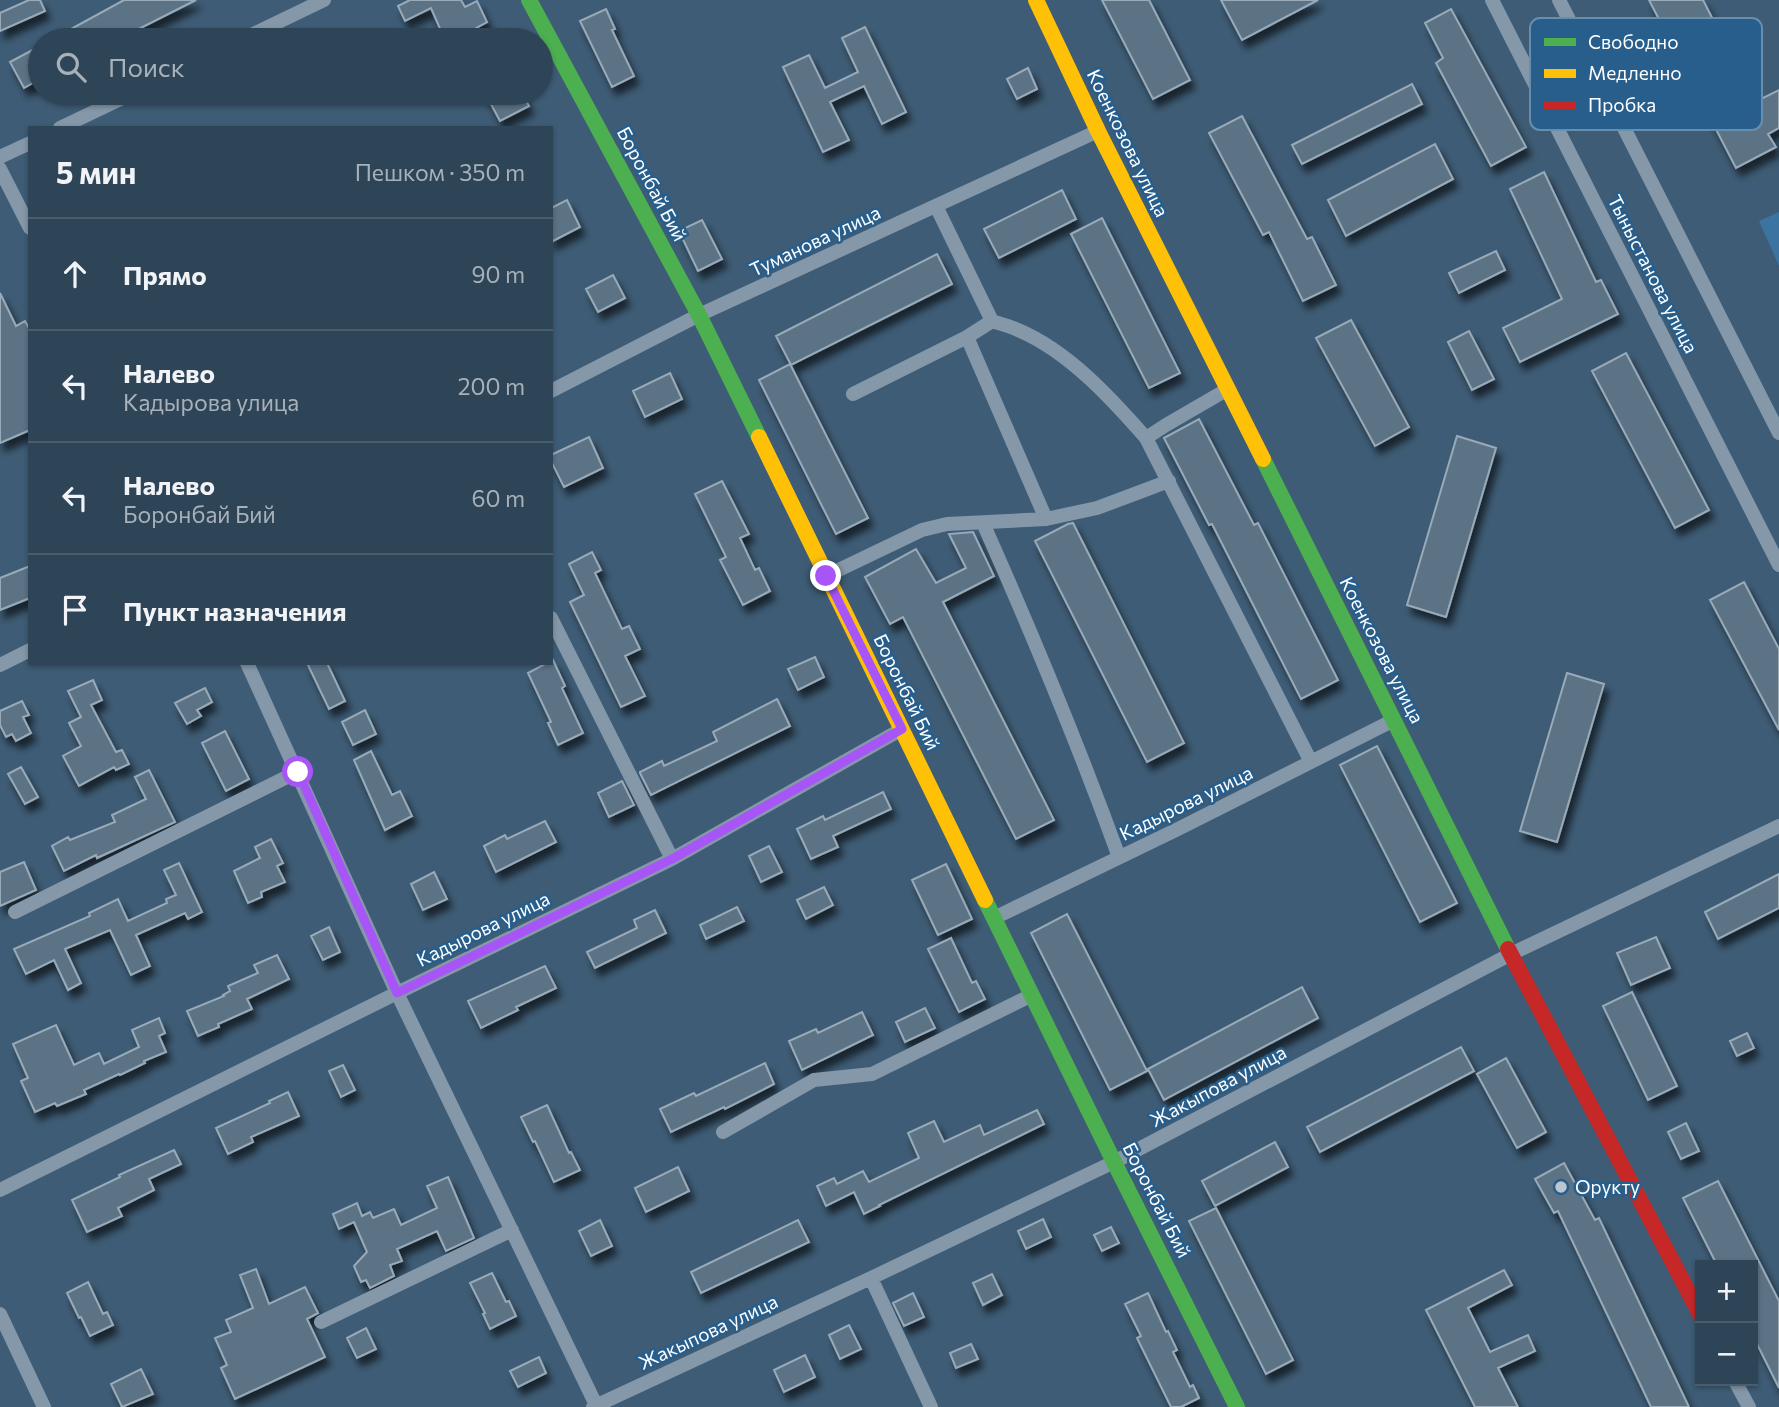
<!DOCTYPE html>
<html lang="ru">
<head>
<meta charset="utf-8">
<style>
  :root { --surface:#2e4558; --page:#364c5e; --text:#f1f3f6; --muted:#a7b1ba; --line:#495d6e }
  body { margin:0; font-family:Commissioner,sans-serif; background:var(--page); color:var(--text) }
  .controls { position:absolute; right:21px; bottom:21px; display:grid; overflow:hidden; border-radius:0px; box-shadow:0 2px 5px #0004 }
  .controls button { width:63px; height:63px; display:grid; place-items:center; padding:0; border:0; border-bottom:2px solid var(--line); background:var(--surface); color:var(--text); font:35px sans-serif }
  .stop { position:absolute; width:21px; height:21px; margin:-16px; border:5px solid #a855f7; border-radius:50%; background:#fff }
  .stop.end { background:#a855f7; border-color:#fff; box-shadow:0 2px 7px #0008 }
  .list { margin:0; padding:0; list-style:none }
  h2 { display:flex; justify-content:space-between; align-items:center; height:91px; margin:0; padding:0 28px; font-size:30px }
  h2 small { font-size:23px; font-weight:400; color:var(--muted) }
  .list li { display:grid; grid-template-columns:46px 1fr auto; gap:21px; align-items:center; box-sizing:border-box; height:112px; padding:0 28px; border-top:2px solid var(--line) }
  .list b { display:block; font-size:26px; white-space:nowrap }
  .list p { margin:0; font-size:23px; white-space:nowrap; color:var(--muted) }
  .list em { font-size:23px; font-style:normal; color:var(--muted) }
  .icon { flex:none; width:38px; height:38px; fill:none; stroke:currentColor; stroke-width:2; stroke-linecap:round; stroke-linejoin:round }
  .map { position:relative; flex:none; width:1779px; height:1407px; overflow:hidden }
  .search { position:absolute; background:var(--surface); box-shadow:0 2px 5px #0004; left:28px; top:28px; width:525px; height:77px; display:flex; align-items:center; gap:18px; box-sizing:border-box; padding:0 24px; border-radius:38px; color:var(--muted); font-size:26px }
  .panel { position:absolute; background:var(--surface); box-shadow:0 2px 5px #0004; left:28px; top:126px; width:525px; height:539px; border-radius:0px }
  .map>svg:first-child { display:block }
  .green { fill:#3b74a1 }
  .building { fill:#5b7386; stroke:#99aab8; stroke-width:2; filter:url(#shadow) }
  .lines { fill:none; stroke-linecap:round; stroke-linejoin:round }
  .street { stroke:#8598a9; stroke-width:14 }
  .fast { stroke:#4caf50; stroke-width:16 }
  .slow { stroke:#ffc107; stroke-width:16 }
  .jam { stroke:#c62828; stroke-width:16 }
  .route { stroke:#a855f7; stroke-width:9 }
  .poi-dot { fill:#bbc6cf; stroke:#275e8c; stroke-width:2.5 }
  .labels { text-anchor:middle; stroke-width:5; stroke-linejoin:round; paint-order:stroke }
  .street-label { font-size:19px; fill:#fff; stroke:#275e8c }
  .poi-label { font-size:19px; fill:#fff; stroke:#275e8c; text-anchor:start }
  .key { fill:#275e8c; stroke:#688eae; stroke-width:2 }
  .key-label { font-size:19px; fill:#fff }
</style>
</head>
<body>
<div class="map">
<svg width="1779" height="1407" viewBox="0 0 1779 1407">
  <defs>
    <filter id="shadow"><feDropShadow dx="4.5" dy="8" stdDeviation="3.5" flood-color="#0009"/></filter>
  </defs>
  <rect width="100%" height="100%" fill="#3e5c75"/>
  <path class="green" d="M1779,212V266L1759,221Z"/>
  <path class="building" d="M29,0H40L45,11L0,31V13Z
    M124,0H196L117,40H51Z
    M410,0H461L465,7L477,1L487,22L471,31L476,40H445L431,8L405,21L398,6Z
    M1102,0H1149L1190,80L1153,99Z
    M1221,0H1318L1242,40Z
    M1649,0H1703L1755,102L1779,90V128L1768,134L1776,147L1736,168Z
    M606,9L615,29L612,30L634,76L612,87L580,21Z
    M1451,9L1526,147L1491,166L1436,63L1443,58L1425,23Z
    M865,27L906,112L882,124L864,86L830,102L849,140L823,152L783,67L809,55L825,88L858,72L842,38Z
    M40,46V79L24,88L10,62Z
    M1028,68L1037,89L1017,99L1007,79Z
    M1412,84L1422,104L1302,164L1292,145Z
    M485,93H522L529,106L500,121Z
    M1242,116L1307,239L1312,237L1336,285L1303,301L1269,232L1263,235L1209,133Z
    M1435,144L1453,179L1346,236L1328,200Z
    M1544,172L1596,282L1601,280L1618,314L1520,362L1503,328L1562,299L1510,189Z
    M1062,190L1076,219L999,258L984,229Z
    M567,200L580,227L551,242V208Z
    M1102,218L1180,373L1149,388L1071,234Z
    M702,220L722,259L698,271L679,231Z
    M1496,251L1505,270L1459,293L1449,273Z
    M937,254L952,284L791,365L776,336Z
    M613,275L625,298L598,312L586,289Z
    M0,293L16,326L25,321L30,330V430L0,443Z
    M1351,320L1409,427L1375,446L1316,338Z
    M1469,331L1494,379L1472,390L1448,342Z
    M1626,353L1709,510L1675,528L1592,371Z
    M790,364L868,518L836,534L759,380Z
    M670,373L682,399L645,417L633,391Z
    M1199,419L1254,525L1258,523L1338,680L1301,699L1212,524L1209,525L1164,438Z
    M1457,436L1496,448L1446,617L1407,605Z
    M589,437L603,468L564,487L551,461V455Z
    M722,481L749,534L740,538L755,570L759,568L770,591L743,605L720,560L726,557L695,494Z
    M1073,523L1184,743L1147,762L1035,541L1068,524Z
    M973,532L994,576L943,602L1054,820L1016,839L903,617L890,624L865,577L916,549L936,583L966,568L949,534Z
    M592,552L601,570L595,573L622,629L629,626L640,649L625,656L645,696L621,707L570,602L584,595L569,564Z
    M30,566V598L0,610V578Z
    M1744,582L1779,649V730L1710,600Z
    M815,657L824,677L798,690L788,669Z
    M553,660L565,686L562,688L583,733L558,745L548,723L551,722L528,673L547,663H551Z
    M307,663H327L345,701L329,709Z
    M1567,673L1604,684L1557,842L1520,831Z
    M93,680L102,700L91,705L116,752L122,750L129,764L116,770L114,767L79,786L63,756L81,746L69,723L81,717L68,691Z
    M205,688L212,702L197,710L201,716L187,724L175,703Z
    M777,699L790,726L651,795L640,773V772L662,761L664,766L717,741L713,732Z
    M22,701L29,715L23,717L31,733L16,741L12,734L6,737L0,725V711Z
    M365,710L376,734L353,745L342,722Z
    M225,731L249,779L226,791L202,743Z
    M1377,746L1457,903L1420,922L1340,765Z
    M371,751L392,795L400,791L412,816L385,830L354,760Z
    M21,767L38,797L25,804L8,774Z
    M149,770L175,822L97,858L96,855L64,871L52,846L68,837L70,840L115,822L112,815L146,799L135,777Z
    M622,781L634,805L609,817L598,793Z
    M883,792L891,809L833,836L838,847L811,859L797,829L823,816L825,820Z
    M545,821L556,842L496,872L484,846L505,835L507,839Z
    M271,839L283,863L277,866L285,882L261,892L262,897L248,903L234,871L260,858L255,847Z
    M769,846L782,872L761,882L749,856Z
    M24,862L36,890L0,906V872Z
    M179,863L202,912L188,919L185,913L136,935L150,966L131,975L110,930L65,949L81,983L68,990L54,960L26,974L14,949L90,916L89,913L118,899L128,921L167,903L166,899L176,895L164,870Z
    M946,864L972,919L938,935L912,880Z
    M434,872L447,899L423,910L411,884Z
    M1779,874V908L1718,939L1705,912Z
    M824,887L833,905L806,919L797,900Z
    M737,907L744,921L706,939L700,925Z
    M655,910L666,933L595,968L587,952L637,928L634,920Z
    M1067,914L1147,1071L1110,1090L1031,933Z
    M329,927L340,952L323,960L311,936Z
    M1656,937L1670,968L1631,985L1617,953Z
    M951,938L972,983L976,981L985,999L959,1012L928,949Z
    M277,955L289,979L247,999L252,1009L218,1024L219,1027L198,1036L187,1011L224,996L223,995L230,991L228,986L258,973L254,965Z
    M545,966L556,988L516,1007L518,1010L481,1028L468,1001Z
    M1302,987L1318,1018L1164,1100L1148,1069Z
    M1632,992L1677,1086L1648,1100L1603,1006Z
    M925,1008L935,1028L905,1042L896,1022Z
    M862,1012L873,1035L802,1070L789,1041L816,1029L818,1033Z
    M159,1018L165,1033L159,1036L166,1052L144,1061L145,1063L120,1075L119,1074L84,1090L86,1094L57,1106L55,1103L35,1112L21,1081L28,1078L13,1044L56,1025L74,1065L99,1053L104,1064L139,1047L132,1030Z
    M1747,1033L1754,1048L1737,1056L1730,1041Z
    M1461,1047L1474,1071L1320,1152L1307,1127Z
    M1506,1058L1546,1132L1517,1148L1477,1074Z
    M765,1063L774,1084L725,1109L724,1107L671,1132L660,1109L694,1093L696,1096Z
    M343,1065L355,1090L341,1097L329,1071Z
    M288,1092L299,1116L251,1137L253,1142L228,1154L216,1128L270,1103L269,1101Z
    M547,1105L569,1153L571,1152L580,1170L554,1182L535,1141L533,1142L521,1117Z
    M1037,1110L1044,1124L879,1205L880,1206L864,1214L854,1192L826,1206L817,1186L834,1178L837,1184L863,1171L869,1182L919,1158L908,1133L934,1121L944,1142L980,1125L984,1135Z
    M1686,1123L1699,1151L1681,1159L1668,1132Z
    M1275,1142L1288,1167L1215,1206L1202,1181Z
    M174,1150L181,1164L149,1179L154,1190L118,1208L122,1216L87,1232L72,1200L120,1177L119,1175Z
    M1564,1163L1595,1220L1599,1218L1689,1407H1651L1558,1211L1554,1213L1535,1179Z
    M678,1167L689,1191L646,1212L635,1188Z
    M448,1177L474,1238L446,1251L437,1231L397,1249L402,1261L390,1265L394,1276L370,1288L366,1280L361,1282L354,1266L367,1252L354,1222L339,1229L333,1214L357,1203L362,1216L370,1212L373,1218L394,1209L401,1225L437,1208L427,1186Z
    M1718,1181L1779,1301V1388L1753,1336V1265H1717L1683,1198Z
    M1216,1208L1293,1360L1266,1374L1189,1221Z
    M1043,1219L1051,1237L1026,1249L1018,1231Z
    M600,1220L612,1246L591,1256L579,1231Z
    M798,1220L809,1242L701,1293L691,1272Z
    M1111,1227L1119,1243L1102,1251L1094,1235Z
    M256,1269L269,1304L305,1287L318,1313L307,1319L325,1357L235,1399L221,1368L227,1365L215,1338L231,1332L226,1320L253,1308L240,1275Z
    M1504,1270L1512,1285L1468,1308L1490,1352L1528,1335L1535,1351L1498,1368L1518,1407H1475L1426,1310Z
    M492,1273L506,1302L509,1301L516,1316L490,1329L483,1314L485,1313L470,1283Z
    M992,1274L1002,1295L983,1305L973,1283Z
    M88,1282L103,1314L107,1312L113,1325L90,1336L81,1317L79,1318L67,1293Z
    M913,1293L924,1317L904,1326L893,1303Z
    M1148,1293L1166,1332L1168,1331L1177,1350L1173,1352L1190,1387L1193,1385L1199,1398L1181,1407H1171L1137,1338L1141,1336L1125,1304Z
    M849,1325L861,1349L840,1359L829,1335Z
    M366,1328L376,1349L357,1358L347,1338Z
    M971,1344L978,1359L956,1368L950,1353Z
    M805,1355L815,1377L784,1392L774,1370Z
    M539,1357L546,1373L518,1387L510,1371Z
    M141,1369L153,1394L122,1407L111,1384Z"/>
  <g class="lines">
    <path class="street" d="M1492,0L1779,565
      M1559,0L1779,433
      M241,40L324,0
      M60,128L133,93
      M0,157L30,143
      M0,169L30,228
      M992,321C1000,324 1010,326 1018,330C1068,351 1111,398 1146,438L1311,762
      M967,337L1046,519
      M551,391L699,315L1098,131
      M853,394L967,337L992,321L936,206
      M1146,438L1166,425L1228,389
      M983,523C1032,633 1078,744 1119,857
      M826,576L922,530L947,524L1046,519L1097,508L1169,481
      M551,618L672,859
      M247,663L397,993L597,1407
      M0,665L30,650
      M15,912L297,772
      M994,918L1178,829L1394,720
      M723,1132L814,1080L872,1074L1032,995
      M0,1190L397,993L672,859L902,729
      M871,1278L931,1407
      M0,1314L44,1407
      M321,1322L512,1230
      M1735,1381L1749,1407
      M593,1407L871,1278L1114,1162L1511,954L1779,826"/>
    <path class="fast" d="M529,0L699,315L759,437
      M1263,459L1508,949
      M985,900L1114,1162L1237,1407"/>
    <path class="slow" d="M1036,0L1098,131L1263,459
      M759,437L985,900"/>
    <path class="jam" d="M1508,949L1700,1314"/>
  </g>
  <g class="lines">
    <path class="route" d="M298,772L397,993L672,859L902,729L826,576"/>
  </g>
  <circle class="poi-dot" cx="1561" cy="1187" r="7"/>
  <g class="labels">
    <g class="street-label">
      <text transform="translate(1128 143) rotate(64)" y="7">Коенкозова улица</text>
      <text transform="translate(652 184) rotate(62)" y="7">Боронбай Бий</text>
      <text transform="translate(815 241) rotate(-25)" y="7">Туманова улица</text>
      <text transform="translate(1653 274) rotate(63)" y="7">Тыныстанова улица</text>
      <text transform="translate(1382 650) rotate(63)" y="7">Коенкозова улица</text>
      <text transform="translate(907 692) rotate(64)" y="7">Боронбай Бий</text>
      <text transform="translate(1186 803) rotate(-26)" y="7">Кадырова улица</text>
      <text transform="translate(483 929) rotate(-26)" y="7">Кадырова улица</text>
      <text transform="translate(1218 1086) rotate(-28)" y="7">Жакыпова улица</text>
      <text transform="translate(1157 1200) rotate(63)" y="7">Боронбай Бий</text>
      <text transform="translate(708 1332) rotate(-25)" y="7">Жакыпова улица</text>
    </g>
    <g class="poi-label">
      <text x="1575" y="1194">Орукту</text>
    </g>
  </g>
  <rect x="1530" y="18" width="232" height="112" rx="10" class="key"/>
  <rect x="1544" y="38" width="32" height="8" fill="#4caf50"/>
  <rect x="1544" y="69" width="32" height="9" fill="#ffc107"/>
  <rect x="1544" y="101" width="32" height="8" fill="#c62828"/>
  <g class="key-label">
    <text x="1588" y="49">Свободно</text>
    <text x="1588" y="80">Медленно</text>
    <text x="1588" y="112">Пробка</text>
  </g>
</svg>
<div class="controls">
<button>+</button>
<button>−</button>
</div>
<div class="stop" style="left:298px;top:772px"></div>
<div class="stop end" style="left:826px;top:576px"></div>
<div class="search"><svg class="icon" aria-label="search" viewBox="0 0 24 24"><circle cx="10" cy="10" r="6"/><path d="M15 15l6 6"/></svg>Поиск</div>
<section class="panel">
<h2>5 мин<small>Пешком · 350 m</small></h2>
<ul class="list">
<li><svg class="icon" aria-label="ahead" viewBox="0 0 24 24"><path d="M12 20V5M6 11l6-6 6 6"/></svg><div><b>Прямо</b></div><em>90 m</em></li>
<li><svg class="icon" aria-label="left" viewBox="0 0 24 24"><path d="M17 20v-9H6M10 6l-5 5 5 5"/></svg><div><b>Налево</b><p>Кадырова улица</p></div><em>200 m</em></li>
<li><svg class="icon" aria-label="left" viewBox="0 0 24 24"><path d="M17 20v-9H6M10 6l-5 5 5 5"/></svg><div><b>Налево</b><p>Боронбай Бий</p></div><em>60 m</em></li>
<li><svg class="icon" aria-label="arrive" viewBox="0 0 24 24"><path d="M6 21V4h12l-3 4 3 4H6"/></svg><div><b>Пункт назначения</b></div></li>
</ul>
</section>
</div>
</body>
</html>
